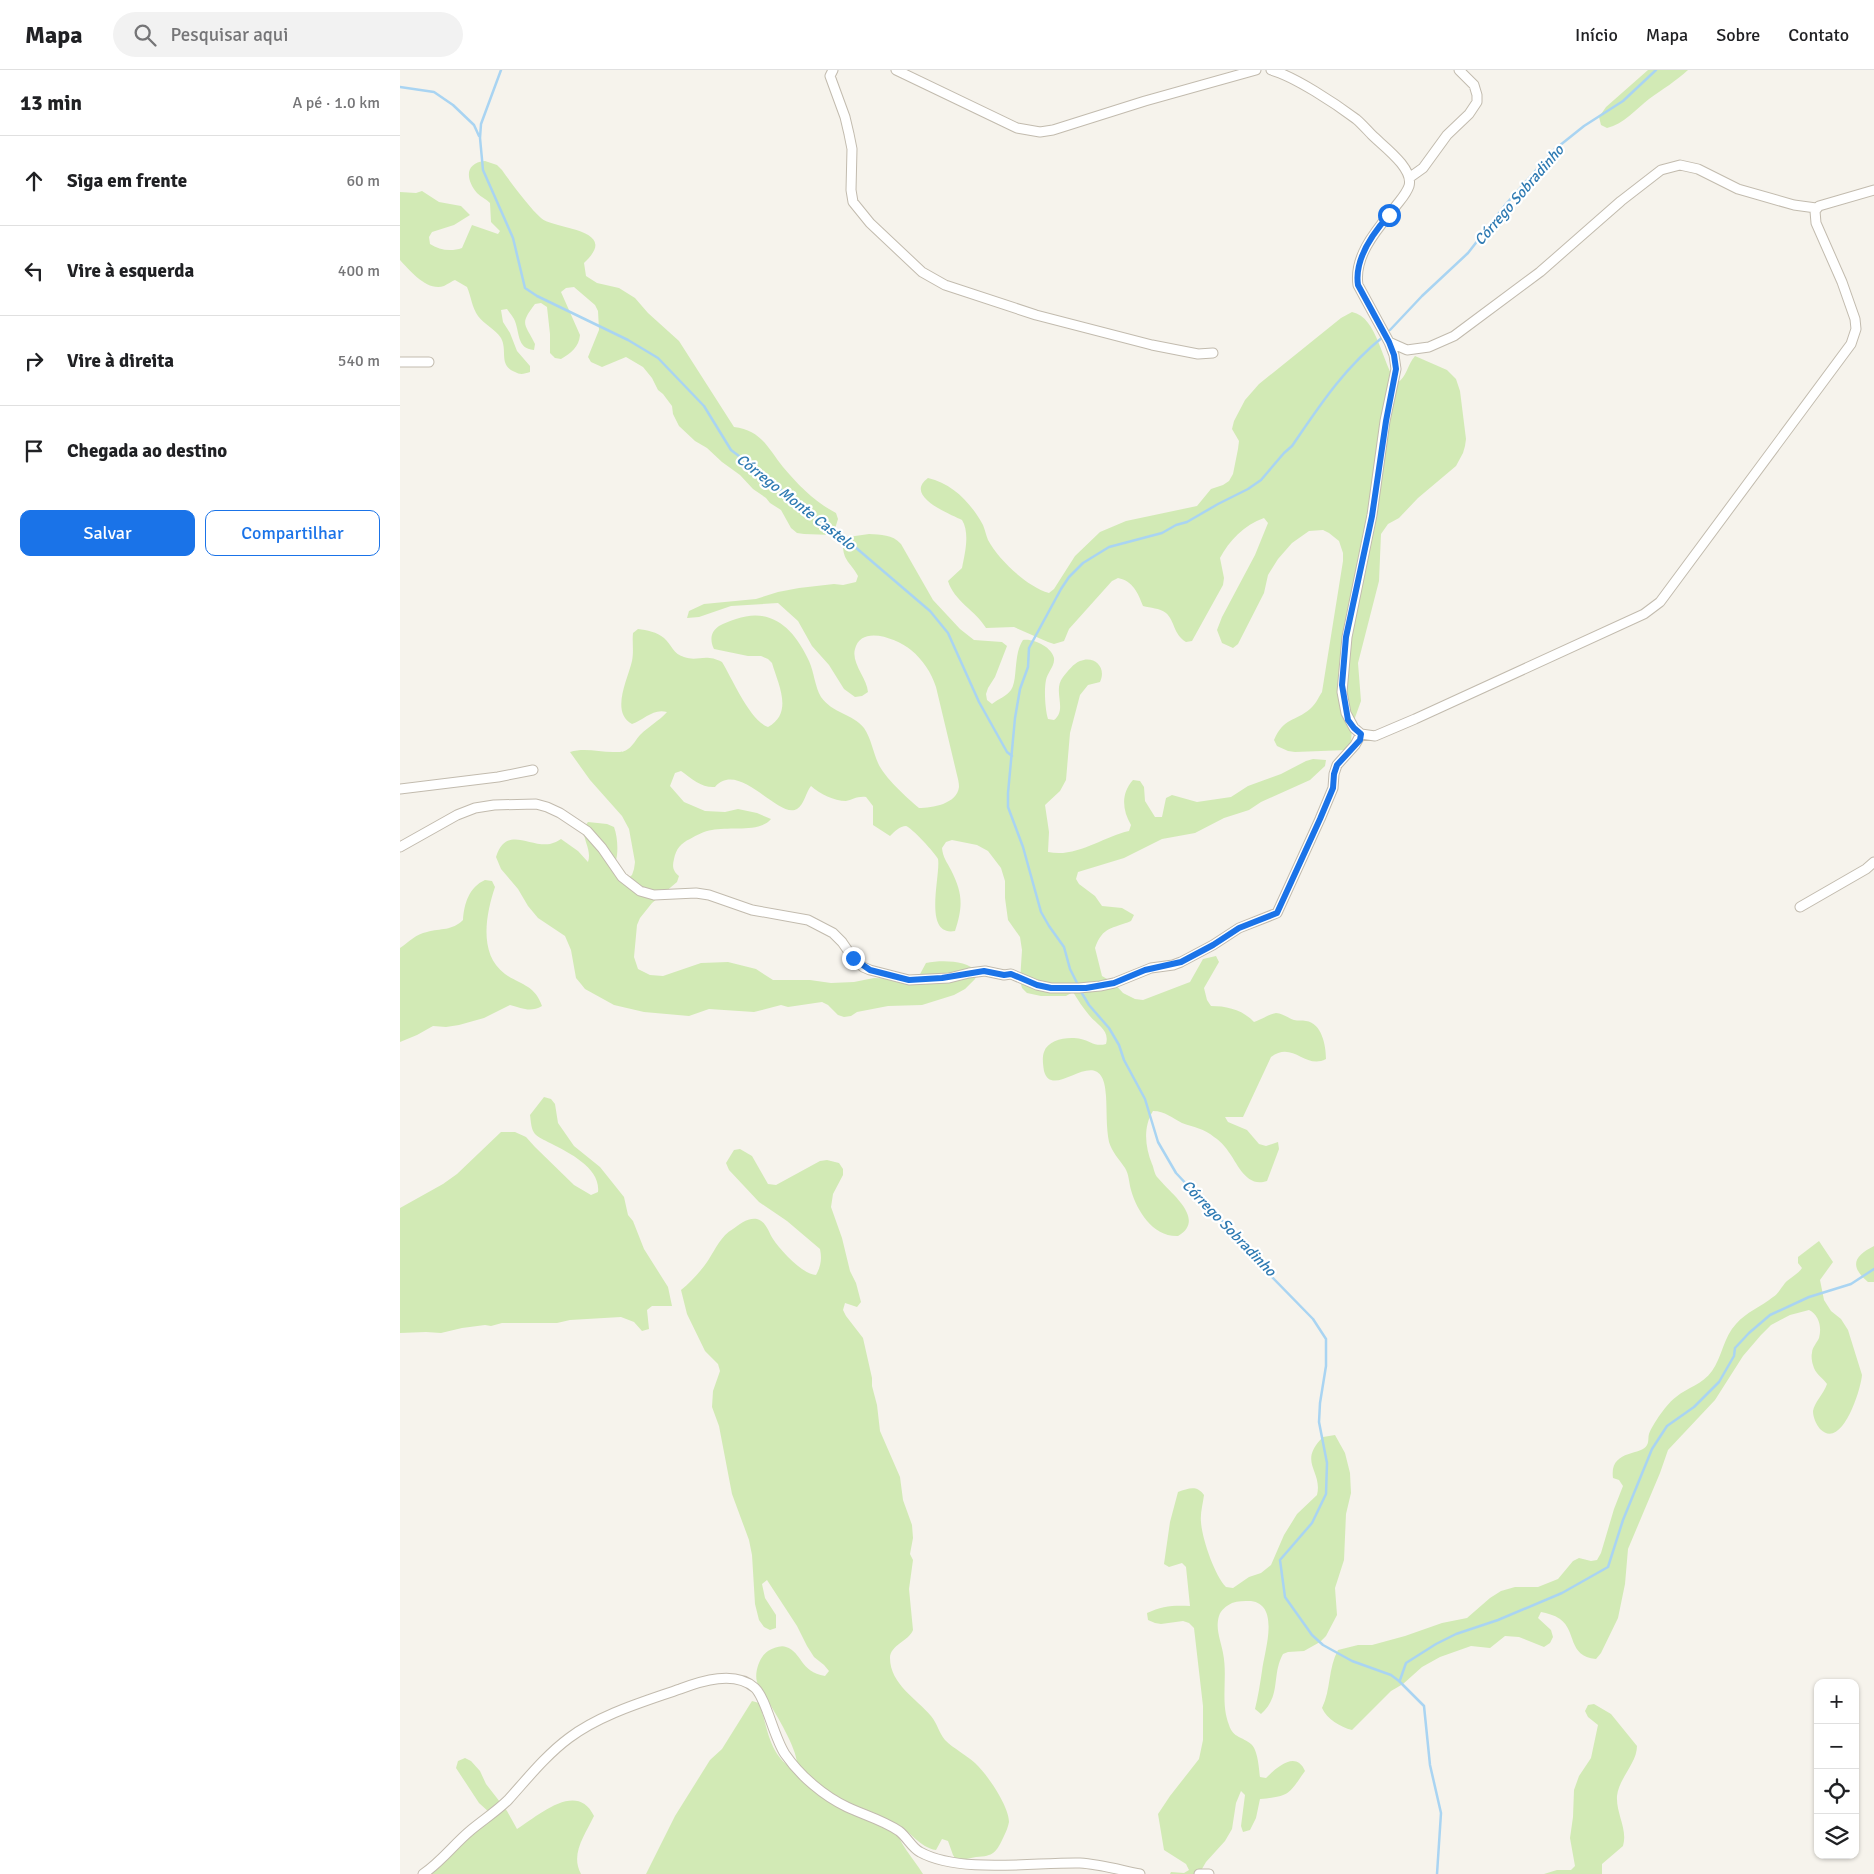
<!DOCTYPE html>
<html lang="pt">
<head>
<meta charset="utf-8">
<style>
  :root { --surface:#fff; --page:#f2f2f2; --text:#202124; --muted:#757577; --line:#e0e0e0; --accent:#1a73e8 }
  body { margin:0; font-family:Signika,sans-serif; background:var(--page); color:var(--text) }
  .controls { position:absolute; right:15px; bottom:15px; display:grid; overflow:hidden; border-radius:10px; box-shadow:0 1px 4px #0004 }
  .controls button { width:45px; height:45px; display:grid; place-items:center; padding:0; border:0; border-bottom:1px solid var(--line); background:var(--surface); color:var(--text); font:25px sans-serif }
  .stop { position:absolute; width:15px; height:15px; margin:-11px; border:4px solid #1a73e8; border-radius:50%; background:#fff }
  .stop.end { background:#1a73e8; border-color:#fff; box-shadow:0 1px 5px #0008 }
  .list { margin:0; padding:0; list-style:none }
  h2 { display:flex; justify-content:space-between; align-items:center; height:65px; margin:0; padding:0 20px; font-size:21px }
  h2 small { font-size:16px; font-weight:400; color:var(--muted) }
  .list li { display:grid; grid-template-columns:32px 1fr auto; gap:15px; align-items:center; box-sizing:border-box; height:90px; padding:0 20px; border-top:1px solid var(--line) }
  .list b { display:block; font-size:19px; white-space:nowrap }
  .list em { font-size:16px; font-style:normal; color:var(--muted) }
  .actions { display:flex; gap:10px; padding:15px 20px }
  .actions a { flex:1; padding:11px 0; border:1px solid var(--accent); border-radius:10px; text-align:center; font-size:18px; color:var(--accent) }
  .actions .main { background:var(--accent); color:#fff }
  .icon { flex:none; width:28px; height:28px; fill:none; stroke:currentColor; stroke-width:2; stroke-linecap:round; stroke-linejoin:round }
  .map { position:relative; flex:none; width:1474px; height:1804px; overflow:hidden }
  header { display:flex; align-items:center; gap:30px; box-sizing:border-box; height:70px; padding:0 25px; background:var(--surface); border-bottom:1px solid var(--line) }
  header strong { font-size:24px }
  nav { display:flex; gap:28px; margin-inline-start:auto; font-size:18px }
  .search { width:350px; height:45px; background:var(--page); display:flex; align-items:center; gap:12px; box-sizing:border-box; padding:0 18px; border-radius:28px; color:var(--muted); font-size:19px }
  main { display:flex }
  aside { flex:1; background:var(--surface) }
  .map>svg:first-child { display:block }
  .green { fill:#d2eab5 }
  .lines { fill:none; stroke-linecap:round; stroke-linejoin:round }
  .stream { stroke:#a9d4f2; stroke-width:2.5 }
  .minor-casing { stroke:#c2bbae; stroke-width:11 }
  .minor { stroke:#fff; stroke-width:9 }
  .route { stroke:#1a73e8; stroke-width:6 }
  .labels { text-anchor:middle; stroke-width:4.5; stroke-linejoin:round; paint-order:stroke }
  .water-label { font-size:15px; font-style:italic; fill:#2e7ab2; stroke:#fff }
</style>
</head>
<body>
<header>
<strong>Mapa</strong>
<div class="search"><svg class="icon" aria-label="search" viewBox="0 0 24 24"><circle cx="10" cy="10" r="6"/><path d="M15 15l6 6"/></svg>Pesquisar aqui</div>
<nav><a>Início</a><a>Mapa</a><a>Sobre</a><a>Contato</a></nav>
</header>
<main>
<aside>
<h2>13 min<small>A pé · 1.0 km</small></h2>
<ul class="list">
<li><svg class="icon" aria-label="ahead" viewBox="0 0 24 24"><path d="M12 20V5M6 11l6-6 6 6"/></svg><div><b>Siga em frente</b></div><em>60 m</em></li>
<li><svg class="icon" aria-label="left" viewBox="0 0 24 24"><path d="M17 20v-9H6M10 6l-5 5 5 5"/></svg><div><b>Vire à esquerda</b></div><em>400 m</em></li>
<li><svg class="icon" aria-label="right" viewBox="0 0 24 24"><path d="M7 20v-9h11M14 6l5 5-5 5"/></svg><div><b>Vire à direita</b></div><em>540 m</em></li>
<li><svg class="icon" aria-label="arrive" viewBox="0 0 24 24"><path d="M6 21V4h12l-3 4 3 4H6"/></svg><div><b>Chegada ao destino</b></div></li>
</ul>
<div class="actions"><a class="main">Salvar</a><a>Compartilhar</a></div>
</aside>
<div class="map">
<svg width="1474" height="1804" viewBox="0 0 1474 1804">
  <rect width="100%" height="100%" fill="#f6f3ec"/>
  <path class="green" d="M1248,0H1288C1276,11 1263,19 1249,29C1236,39 1224,54 1207,58L1201,55L1199,47L1206,37Z
    M85,91L97,95L102,100C111,113 130,138 141,148C154,160 222,158 184,193L186,206L197,213L219,218L235,228L248,243L279,271L334,357C361,360 368,378 383,397C398,415 415,432 436,443L438,449L433,465L404,464L397,463L391,458L381,440L370,433L366,428L353,419L340,405L322,392L307,378L295,371L279,356L273,344L272,336L263,324L258,320L252,308L243,297L226,287L202,297L191,292L188,287L199,260L198,241L195,235L174,217L166,218L161,222L180,265C179,277 171,283 161,289L155,288L150,283V264L147,237L141,233L135,234C119,255 125,253 135,274L134,280C116,279 120,261 114,249C112,245 109,242 107,239L101,240L103,252L110,263L117,281L130,296V302C124,304 120,305 115,302C98,295 108,281 101,268C95,259 85,255 78,246C72,238 71,226 67,217L55,210C52,211 48,214 44,216C28,222 10,201 0,190V122L16,123L22,121L39,132L61,136L70,145L54,155L32,162L29,167L30,174C39,180 51,182 62,178L72,155L98,164L100,161L91,152L90,133C86,129 81,127 77,123C66,110 64,93 85,91Z
    M952,242C978,247 982,295 997,313C1007,307 1007,295 1015,286L1047,300L1056,309L1060,321L1066,369L1065,376L1063,383L1056,396L1018,428L999,448L988,454L981,464L979,511L958,593L961,631L952,656L951,674L947,680L895,682L888,681L877,676L874,670C884,647 895,652 910,639C916,634 918,628 922,622L943,491V483L939,471L929,463L923,460L909,461L892,473L878,489L868,505L864,523L838,574L833,578L822,573L817,560L822,547L855,485L868,453L864,448C844,455 829,471 820,488L824,508L823,515L792,571L786,572C773,564 775,551 766,543C759,538 751,538 743,536C738,523 733,511 718,508L712,511L669,559L664,571L654,574L648,572L614,557L586,558C576,541 554,531 548,511L562,498C565,483 570,463 562,450C550,444 503,426 528,408C553,414 571,433 583,455C585,460 586,465 588,470C599,490 626,516 649,523L654,519L675,486L700,462L726,451L797,436L811,419L823,415L829,411L833,404L838,379L839,371L832,359L834,351L845,330L859,314L941,248Z
    M469,464C481,465 492,464 501,474L533,530L560,559L574,570L602,572L607,576L595,607L588,618L586,624L587,630L592,634C598,629 607,626 611,620C618,610 613,585 623,570C633,568 652,577 654,588C655,596 647,603 646,610C644,619 645,639 648,649L654,650C668,639 652,621 663,607C667,602 674,593 680,591C694,585 707,597 700,612L688,615L680,625L670,663L666,710L660,721L645,735L649,762L648,782C677,788 702,767 729,761L731,755C722,740 721,723 733,710L740,711L744,717L745,731L755,747H762L766,728L772,725L797,732L831,727L848,716L881,704L906,691L913,689L926,690L925,696L910,710L861,732L849,740L824,748L795,763L762,769L724,788L678,802L676,809L679,814L695,826L702,836L722,838L734,845L731,851C712,859 703,856 695,878L702,906L714,913L723,923L735,929L743,930L790,912L803,889L816,886L819,892L804,918L807,930L811,936C827,936 843,940 854,952C861,950 869,944 876,943C882,943 888,948 894,950C898,951 902,950 906,951C922,953 926,976 926,989C905,1000 893,970 871,987L843,1047H825L828,1052L847,1060L859,1074L866,1076L878,1072L879,1079L867,1111C846,1118 838,1094 828,1081C825,1076 819,1070 814,1067C805,1059 793,1057 782,1053C772,1048 765,1041 753,1041C743,1057 745,1077 752,1094C754,1098 754,1104 758,1108C770,1123 807,1149 778,1166C753,1167 737,1141 731,1120C729,1113 729,1104 725,1098C719,1089 712,1082 709,1072C706,1057 707,1041 706,1026C703,966 653,1034 644,1001C643,995 642,987 644,982C648,969 669,966 681,969C690,971 695,977 706,974C710,960 697,955 689,945C683,938 678,930 673,922L666,926H641L627,923L622,918L620,911L622,880L620,867L608,850L605,828V811L601,798L588,781L577,775L552,770L546,772L542,778C543,788 547,792 551,800C563,824 563,836 555,861C522,867 541,805 538,789C536,784 511,757 506,756C500,756 494,762 490,766L473,755V736L466,727C457,726 452,730 446,731C434,731 420,724 411,716C406,722 404,735 397,739C379,750 339,689 315,717C302,718 292,709 281,701L275,703L270,716L284,732L305,741L325,742L338,739L357,743L371,749C360,763 329,756 312,760C304,761 297,765 290,769C281,773 276,779 274,789C272,797 273,801 279,806L277,812L252,833L240,848L237,855L234,887L238,899L250,905L263,906L301,893L328,892L356,899L373,910H410L431,913L454,912L474,908L496,909L519,906L526,893C542,890 566,890 578,902L575,909L565,919L554,925L522,935L488,936L457,942L451,946L444,947L438,945L428,935L422,932L388,937L381,935L354,942L309,939L289,946L244,942L214,935L185,919L181,914L176,908L171,880L165,866L138,848L128,836L118,819L101,799L96,787C106,755 128,777 150,774C154,773 158,771 161,769L178,781L188,792C193,777 177,765 188,752L207,754L214,757C217,765 218,776 217,785C215,799 208,801 222,813L232,805L234,799L235,792L229,759L222,746L190,710L170,682C186,677 201,683 217,682C221,682 224,682 228,679C233,676 236,669 240,665C249,656 259,651 267,642C253,638 244,650 232,654C210,642 228,609 232,591C234,581 232,572 233,563L238,559C247,560 257,562 264,568C272,575 273,584 284,587C298,592 305,583 322,592C332,608 350,651 368,657C394,643 378,614 372,593L368,589L361,586H348L314,579C310,571 310,562 319,556C324,553 330,551 336,549C372,536 395,560 409,591C414,602 415,617 421,627C432,643 453,644 464,658C471,668 473,682 478,693C484,707 507,728 519,738C532,738 557,734 559,717C559,713 558,709 557,705L536,617C531,602 523,590 511,580C498,569 461,554 455,579C451,593 467,608 468,622L462,626L455,627L444,619L429,595L412,576L398,551L378,533L331,536L299,547L287,548L289,541L304,534L356,529L378,522L399,518L434,514L443,515L456,512L458,506C450,491 442,491 443,471L448,467Z
    M85,810L92,811L95,817C86,844 78,884 105,904C121,915 135,915 142,936C130,943 122,938 110,935L84,948L59,955L46,957L33,956L17,965L0,972V878C9,872 16,864 27,862C41,858 52,861 63,850C64,834 69,817 85,810Z
    M144,1027L151,1029L155,1034L158,1053L174,1076L200,1097L224,1127L228,1145L233,1151L244,1179L268,1217L272,1236H252L247,1240L249,1259L242,1261L234,1252L221,1247L170,1250L157,1253H102L91,1256L85,1255L62,1258L41,1263L26,1262L0,1263V1138L43,1114L57,1104L101,1062H115L126,1067L135,1077L174,1115L191,1125L198,1122C201,1099 170,1083 152,1074C147,1071 140,1069 135,1064C131,1059 131,1052 130,1045Z
    M340,1079L352,1086L368,1114L376,1115L420,1091L427,1090L439,1093L443,1099V1105L433,1124L431,1137L442,1168L450,1201L456,1213L461,1232L457,1237L445,1233L443,1240L446,1246L463,1268L472,1308V1316L477,1335L480,1361L500,1407L503,1430L512,1455L513,1468L510,1484L513,1490L509,1519L513,1560C509,1571 490,1575 490,1588C490,1614 517,1629 531,1646C537,1653 539,1663 545,1670C554,1679 565,1684 575,1693C587,1704 609,1736 609,1752C608,1757 606,1762 604,1766C596,1783 594,1786 576,1787C569,1788 564,1790 557,1791L553,1785L548,1771L542,1769L536,1780C520,1778 510,1760 494,1753C498,1773 513,1788 523,1804H246L275,1746L310,1690L322,1679L352,1631L359,1633C368,1657 368,1684 393,1699L397,1693C396,1677 377,1646 368,1631C364,1625 359,1619 357,1612C354,1602 360,1586 368,1581C373,1578 381,1575 386,1577C402,1582 400,1602 425,1606L429,1601L424,1595L414,1587L407,1576L397,1556L367,1510L362,1514L365,1528L376,1545V1558L370,1560L364,1557L359,1550L355,1534L352,1485L349,1470L332,1424L319,1356L312,1337L313,1321L320,1301L318,1294L305,1281L287,1244L281,1220C291,1212 302,1200 309,1189C316,1178 321,1166 333,1159C339,1154 349,1147 357,1149C366,1151 369,1163 373,1169C381,1181 402,1204 416,1205C421,1196 422,1189 420,1179L387,1151L359,1132L329,1100L326,1093L334,1080Z
    M1419,1171L1433,1192L1420,1210L1424,1230L1431,1241L1441,1249L1448,1260L1462,1305C1461,1319 1442,1381 1420,1359C1416,1354 1413,1347 1413,1341C1414,1333 1424,1323 1427,1314C1422,1307 1415,1304 1413,1295C1412,1292 1411,1286 1412,1283C1412,1277 1417,1273 1419,1268C1422,1257 1419,1245 1409,1240L1390,1245L1371,1255L1361,1265L1343,1286L1315,1330L1268,1380L1260,1403L1228,1479L1225,1514L1218,1548L1201,1583L1196,1589C1167,1586 1177,1561 1160,1549C1154,1545 1147,1543 1141,1542L1138,1548L1151,1560L1153,1567L1150,1573L1144,1577L1119,1567L1105,1566L1090,1578L1071,1576L1040,1587L1022,1597L1003,1614L991,1621L952,1660C940,1657 927,1649 922,1638C931,1620 928,1598 938,1580L958,1575H972L1005,1566L1042,1553L1067,1548L1090,1528L1101,1521L1115,1517H1138L1158,1509L1173,1491L1179,1488L1191,1491L1197,1490L1201,1483L1214,1439L1223,1416L1219,1410L1213,1408C1209,1379 1242,1386 1247,1375C1249,1372 1248,1367 1249,1364C1252,1355 1268,1332 1276,1327C1288,1317 1302,1315 1312,1301C1322,1287 1324,1266 1336,1254C1346,1242 1361,1237 1373,1227C1378,1224 1381,1218 1385,1213C1391,1207 1397,1205 1402,1198L1398,1193V1187Z
    M1474,1176V1212H1468C1449,1196 1454,1186 1474,1176Z
    M935,1365L945,1383L950,1403L951,1423L946,1444L944,1490L935,1518L937,1545L926,1566L920,1572L904,1581L888,1582L883,1584C871,1606 882,1625 861,1644L855,1639C858,1627 860,1614 862,1601C864,1582 881,1535 851,1531C844,1531 838,1531 832,1533C826,1536 821,1540 819,1546C815,1559 821,1571 823,1583C828,1607 820,1632 829,1655C833,1668 843,1667 851,1674C858,1680 859,1699 860,1707L866,1708C877,1697 896,1680 905,1701C888,1725 890,1726 860,1729L856,1748L850,1760L843,1762L841,1756L845,1725L841,1721L836,1733L832,1759L825,1771L806,1792L799,1804H770L771,1802L784,1803L789,1800L786,1794L764,1780L758,1744L770,1726L799,1689L803,1670V1636L794,1558L789,1553L783,1551L761,1554L755,1553L748,1550L747,1543C762,1536 774,1535 790,1536L786,1497L782,1493L769,1497L764,1494L770,1452L778,1422C789,1418 797,1415 804,1425C803,1434 800,1443 801,1452C802,1469 815,1506 826,1517L833,1518L849,1507L861,1503L871,1495L884,1465L897,1444L917,1425C923,1400 897,1393 923,1367Z
    M1194,1634L1211,1644L1237,1676C1237,1693 1219,1708 1217,1726C1216,1744 1228,1759 1223,1776L1202,1794V1804H1144L1157,1800H1171L1175,1796L1170,1768L1173,1747L1174,1720L1179,1706L1191,1688L1198,1655L1188,1647L1185,1641L1188,1635Z
    M65,1688L71,1691L80,1701L86,1714L107,1741L117,1759C138,1746 177,1710 194,1746C185,1765 170,1784 181,1804H25L90,1743L79,1733L56,1698L58,1691Z"/>
  <g class="lines">
    <path class="stream" d="M101,0L81,54L80,68L83,100L113,168L125,218L137,226L228,270L258,288L304,336L331,380L360,402L387,425L395,434L434,459L530,541L548,563L579,632L607,682L612,686
      M0,17L34,22L53,35L74,55L79,66
      M990,260L1022,226L1068,183L1106,134L1154,80L1184,56L1223,31L1256,0
      M678,915L670,899L664,877L649,856L641,842L623,777L608,737V723L615,648L620,619L628,597L629,578L661,519L669,507L683,493L709,477L762,463L776,455L787,452L818,434L848,419L861,410L884,383L892,376C920,335 944,298 984,266
      M680,920L689,935L709,958L719,975L724,990L745,1029L758,1072L776,1103L805,1134L810,1142L831,1157L868,1203L913,1249L926,1269V1296L920,1333L919,1352L927,1393L926,1424L912,1453L880,1490L885,1527L912,1565L923,1575L952,1591L991,1605L999,1611L1024,1636L1030,1695L1041,1743L1037,1804
      M1000,1610L1006,1593L1036,1574L1056,1564L1098,1550L1162,1523L1208,1497L1223,1450L1252,1379L1267,1356L1294,1337L1319,1312L1334,1286L1335,1278L1349,1263L1370,1245L1409,1227L1451,1214L1474,1199"/>
    <g class="minor-casing">
      <path id="minor" d="M433,0L430,6L445,47L449,64L452,79L451,120L453,132L470,153L522,202L545,215L636,245L752,275L798,284L813,283
        M496,0L617,58L640,62L653,60L745,31L856,0
        M871,0C894,6 936,34 956,49C962,54 967,60 972,65C983,76 1014,98 1009,116C1007,122 1003,127 999,132C982,154 953,183 958,215L989,272L994,285L996,299L985,351L972,445L947,567L942,622L946,643L954,658L961,664L975,666L1015,649L1244,544L1260,532L1451,274L1456,259L1455,249L1442,212L1416,153L1415,141L1419,136L1474,120
        M1009,108L1023,98L1047,65L1069,44L1077,32V25L1074,15L1059,0
        M989,272L1007,280L1029,277L1054,266L1140,202L1221,131L1261,100L1280,95L1298,99L1338,119L1394,135L1416,138
        M0,292H29
        M0,719L98,707L133,700
        M0,777L57,745L75,738L94,735L136,734L147,737L160,743L187,761L202,778L222,807L240,821L254,825L296,823L309,825L352,840L408,850L433,863L442,872L453,888L463,897L470,900L509,910L549,908L569,903L585,901L604,905L611,904L637,915L651,918H679L700,916L714,913L751,898L773,895L781,892L813,875L839,858L877,843L920,749L933,718L934,704L937,695L955,675L961,664
        M1400,837L1466,799L1474,792
        M23,1804C41,1792 54,1774 71,1760C83,1750 97,1741 108,1730C127,1709 146,1685 169,1668C201,1644 243,1632 280,1619C301,1611 335,1600 355,1618C366,1628 374,1668 385,1684C400,1706 424,1726 447,1737C464,1745 483,1750 499,1761C507,1767 512,1778 520,1782C560,1804 635,1792 680,1793C699,1794 720,1800 740,1804
        M799,1804H809"/>
    </g>
    <use href="#minor" class="minor"/>
  </g>
  <g class="lines">
    <path class="route" d="M453,888L470,900L509,910L542,908L584,901L604,905L611,904L637,915L651,918H686L714,913L745,900L781,892L813,875L839,858L877,843L920,749L933,718L934,704L937,695L960,670L961,664L954,658L948,650L942,615L946,567L972,446L986,351L996,299L994,285L989,272L958,215C954,189 973,163 989,145"/>
  </g>
  <g class="labels">
    <g class="water-label">
      <text transform="translate(1119 125) rotate(-49)" y="5">Córrego Sobradinho</text>
      <text transform="translate(396 432) rotate(38)" y="5">Córrego Monte Castelo</text>
      <text transform="translate(829 1158) rotate(46)" y="5">Córrego Sobradinho</text>
    </g>
  </g>
</svg>
<div class="controls">
<button>+</button>
<button>−</button>
<button><svg class="icon" aria-label="locate" viewBox="0 0 24 24"><circle cx="12" cy="12" r="6"/><path d="M12 2v4M12 18v4M2 12h4M18 12h4"/></svg></button>
<button><svg class="icon" aria-label="layers" viewBox="0 0 24 24"><path d="M12 4l9 5-9 5-9-5zM3 14l9 5 9-5"/></svg></button>
</div>
<div class="stop" style="left:989px;top:145px"></div>
<div class="stop end" style="left:453px;top:888px"></div>
</div>
</main>
</body>
</html>
